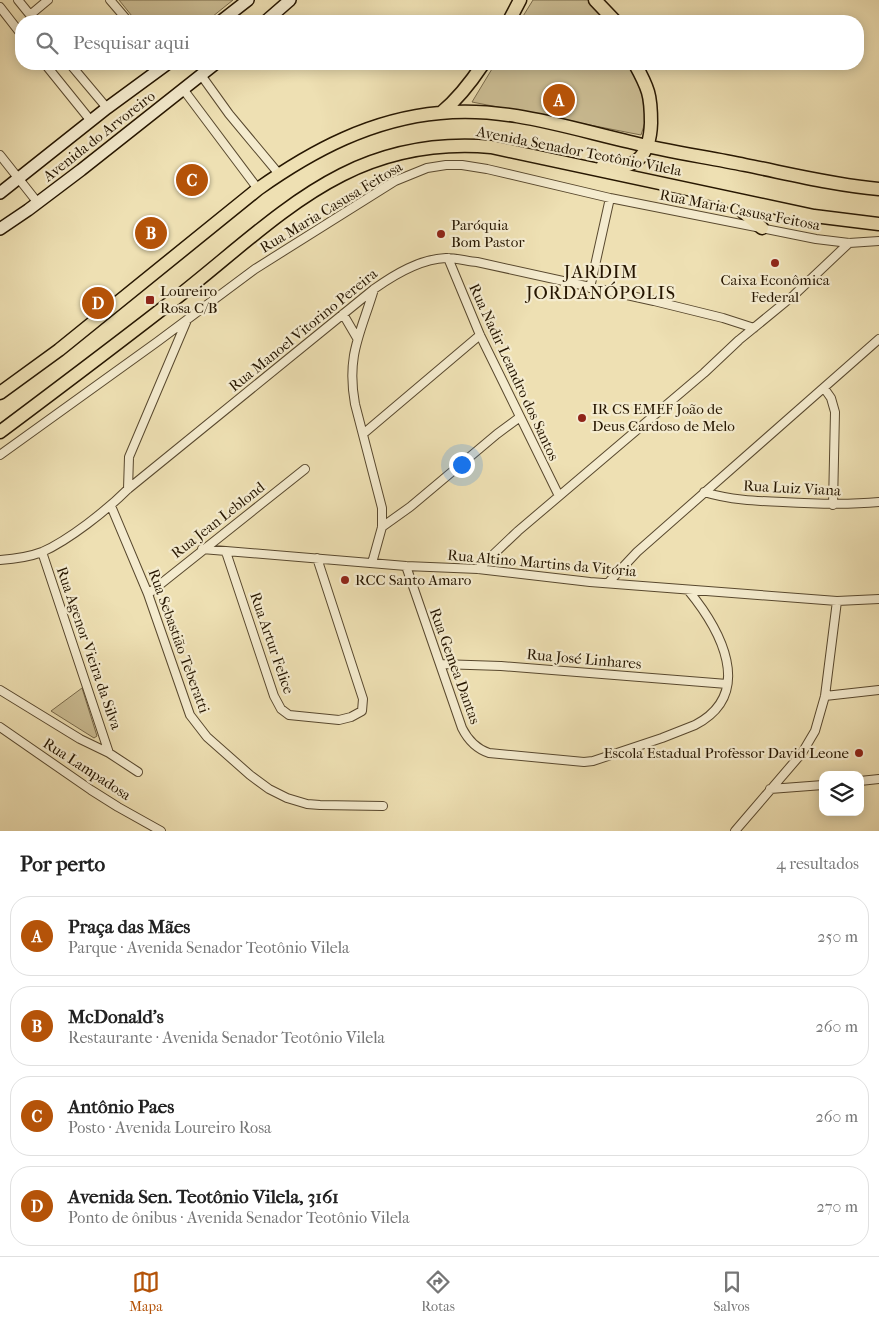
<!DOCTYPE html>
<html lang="pt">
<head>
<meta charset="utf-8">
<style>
  :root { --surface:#fff; --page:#f6f6f6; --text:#222; --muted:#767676; --line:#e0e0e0; --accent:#b45309 }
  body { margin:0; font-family:"IM FELL French Canon",serif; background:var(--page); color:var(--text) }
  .controls { position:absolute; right:15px; bottom:15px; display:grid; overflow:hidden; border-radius:10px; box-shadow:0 2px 12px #0003 }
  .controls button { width:45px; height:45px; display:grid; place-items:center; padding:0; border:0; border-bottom:1px solid var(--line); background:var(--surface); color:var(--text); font:25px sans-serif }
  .you { position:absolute; left:461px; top:464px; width:18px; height:18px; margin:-12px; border:4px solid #fff; border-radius:50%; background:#1a73e8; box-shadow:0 0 0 8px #1a73e833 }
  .badge { display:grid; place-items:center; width:32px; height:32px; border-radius:50%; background:var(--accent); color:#fff; font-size:16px; font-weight:700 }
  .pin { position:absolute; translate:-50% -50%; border:2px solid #fff; box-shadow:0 1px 5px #0006 }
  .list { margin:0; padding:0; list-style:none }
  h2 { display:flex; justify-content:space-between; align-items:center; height:65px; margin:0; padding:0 20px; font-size:21px }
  h2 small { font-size:16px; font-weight:400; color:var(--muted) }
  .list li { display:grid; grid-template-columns:32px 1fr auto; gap:15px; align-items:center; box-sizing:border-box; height:80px; margin:0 10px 10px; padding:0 10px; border:1px solid var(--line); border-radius:20px }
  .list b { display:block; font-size:19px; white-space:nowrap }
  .list p { margin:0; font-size:16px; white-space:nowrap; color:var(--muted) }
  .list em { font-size:16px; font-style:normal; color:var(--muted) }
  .icon { flex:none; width:28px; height:28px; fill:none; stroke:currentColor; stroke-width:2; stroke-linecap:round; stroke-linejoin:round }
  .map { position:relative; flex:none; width:879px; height:831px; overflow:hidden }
  .search { position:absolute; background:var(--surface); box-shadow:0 2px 12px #0003; left:15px; right:15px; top:15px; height:55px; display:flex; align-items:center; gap:12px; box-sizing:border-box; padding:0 18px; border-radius:20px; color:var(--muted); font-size:19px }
  .sheet { height:425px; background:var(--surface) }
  nav { display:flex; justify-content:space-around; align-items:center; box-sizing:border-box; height:70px; border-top:1px solid var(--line); background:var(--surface); font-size:14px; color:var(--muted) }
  nav a { display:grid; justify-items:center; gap:2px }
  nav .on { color:var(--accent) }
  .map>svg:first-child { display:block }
  .green { fill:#ccbe95; stroke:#796a4b }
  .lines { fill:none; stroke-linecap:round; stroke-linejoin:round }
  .street-casing { stroke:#58482e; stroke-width:10 }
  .secondary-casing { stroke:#261601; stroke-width:14 }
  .primary-casing { stroke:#261601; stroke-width:15 }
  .street { stroke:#f4ebce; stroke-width:8 }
  .secondary { stroke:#f4ebce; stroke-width:11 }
  .primary { stroke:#eee0b3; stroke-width:12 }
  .poi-dot { fill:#8f2418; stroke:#f4ebce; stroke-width:2 }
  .labels { text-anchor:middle; stroke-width:4.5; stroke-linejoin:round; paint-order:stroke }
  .street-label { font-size:15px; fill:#261601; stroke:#f4ebce }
  .poi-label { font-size:15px; fill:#261601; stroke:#f4ebce; text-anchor:start }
  .quarter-label { font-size:18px; letter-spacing:1px; fill:#261601; stroke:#f4ebce }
</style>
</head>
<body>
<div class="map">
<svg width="879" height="831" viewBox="0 0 879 831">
  <rect width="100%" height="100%" fill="#eee0b3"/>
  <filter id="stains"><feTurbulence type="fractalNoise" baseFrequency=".004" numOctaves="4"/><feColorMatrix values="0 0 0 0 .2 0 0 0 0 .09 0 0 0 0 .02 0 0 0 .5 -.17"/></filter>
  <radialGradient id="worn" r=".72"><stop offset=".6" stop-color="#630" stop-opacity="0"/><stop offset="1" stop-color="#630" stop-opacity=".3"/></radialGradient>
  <path class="green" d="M119,0H233L207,21H136Z
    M533,0H590L604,21H520Z
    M495,64H631L641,85L647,116L641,135L472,102Z
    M82,688L97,736L94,738L51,711Z"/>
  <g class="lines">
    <g class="street-casing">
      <path id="street" d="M18,0L35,21
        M110,0L128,21
        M0,7L21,34
        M30,15L48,0
        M45,64L91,121
        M70,64L107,108
        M201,75L229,114L279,174
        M183,89L258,189
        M0,155L38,203
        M448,258L480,335L559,496
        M590,288L610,198
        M343,314L357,338
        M824,388L831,398L835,412L833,505
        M363,434L480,335
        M0,455L157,342L255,269L395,181L427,168L446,165H462L487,169L610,198L816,239L849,243L879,241
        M128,489L129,457L187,320
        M704,492C730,500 756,501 783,502C816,504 847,505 879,502
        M111,506L148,594L190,715L207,737L250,775L269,789L287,798L307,804L320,805L383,806
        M382,527L410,507L497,434L520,417
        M202,549L406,566L478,569L590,582L837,601L879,599
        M42,552L109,753
        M226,552L274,696L281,709L289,715L339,720L351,717L362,711L363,699L317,558
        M0,560C14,559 29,557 42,552C69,540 107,510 128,489L374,289C395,274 420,259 446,258C456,258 467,261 477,262L654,301L723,318L754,328
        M372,563L382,527V508L355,404C346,355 361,333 374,289
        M406,566L462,728C468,740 477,749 489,753L584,762L593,761L662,738L695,725C756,693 720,629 688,590
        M478,569L518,531L704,373L739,340L794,295L849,243
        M608,583L637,552L879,339
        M148,594L305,469
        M440,664L501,666L727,684
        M0,690L80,739L109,753L138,772
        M825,696L879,690
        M0,727L91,790L118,807L161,831
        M860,781L879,779
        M770,789L823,785
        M735,831L802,753L815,731L825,696L837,601"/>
    </g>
    <g class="secondary-casing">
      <path id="secondary" d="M221,21L248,0
        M266,21L290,0
        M0,193L107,108L167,64
        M0,229L28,210L81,170L215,64"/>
    </g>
    <g class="primary-casing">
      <path id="primary" d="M595,0L614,20
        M509,21L520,0
        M441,113C458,99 471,82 483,64
        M603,165C636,172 650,155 651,123C651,113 651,102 648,92C645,82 640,73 635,64
        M728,199L762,228
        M0,393L59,350L258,189C313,150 372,119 440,113C504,106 569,128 630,142C668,152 707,157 745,165C790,174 834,185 879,189
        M0,432C60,387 121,341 180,295C281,215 351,135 491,147L814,216L879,224"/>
    </g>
    <use href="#street" class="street"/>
    <use href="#secondary" class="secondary"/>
    <use href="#primary" class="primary"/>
  </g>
  <g class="poi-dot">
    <circle cx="441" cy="234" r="5"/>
    <circle cx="775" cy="263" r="5"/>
    <rect x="145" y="295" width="10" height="10" rx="2.5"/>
    <circle cx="582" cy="418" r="5"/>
    <circle cx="345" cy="580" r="5"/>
    <circle cx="859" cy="753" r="5"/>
  </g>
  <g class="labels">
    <g class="street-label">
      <text transform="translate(99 136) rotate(-38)" y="5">Avenida do Arvoreiro</text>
      <text transform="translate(579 151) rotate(11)" y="5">Avenida Senador Teotônio Vilela</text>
      <text transform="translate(331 207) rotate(-31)" y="5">Rua Maria Casusa Feitosa</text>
      <text transform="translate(740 210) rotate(11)" y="5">Rua Maria Casusa Feitosa</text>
      <text transform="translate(303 330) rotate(-39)" y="5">Rua Manoel Vitorino Pereira</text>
      <text transform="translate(514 372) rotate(65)" y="5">Rua Nadir Leandro dos Santos</text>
      <text transform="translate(792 488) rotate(3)" y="5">Rua Luiz Viana</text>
      <text transform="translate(218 520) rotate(-38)" y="5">Rua Jean Leblond</text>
      <text transform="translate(542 563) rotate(5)" y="5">Rua Altino Martins da Vitória</text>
      <text transform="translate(179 641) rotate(70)" y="5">Rua Sebastião Teberatti</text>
      <text transform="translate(272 643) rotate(71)" y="5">Rua Artur Felice</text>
      <text transform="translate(89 648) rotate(71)" y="5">Rua Agenor Vieira da Silva</text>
      <text transform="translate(584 659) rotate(5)" y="5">Rua José Linhares</text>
      <text transform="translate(455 666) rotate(70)" y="5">Rua Gemea Dantas</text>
      <text transform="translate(87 769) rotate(33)" y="5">Rua Lampadosa</text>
    </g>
    <g class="poi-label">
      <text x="451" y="230">Paróquia<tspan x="451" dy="17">Bom Pastor</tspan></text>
      <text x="775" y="285" text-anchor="middle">Caixa Econômica<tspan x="775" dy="17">Federal</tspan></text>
      <text x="160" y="296">Loureiro<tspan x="160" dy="17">Rosa C/B</tspan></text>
      <text x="592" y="414">IR CS EMEF João de<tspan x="592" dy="17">Deus Cardoso de Melo</tspan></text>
      <text x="355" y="585">RCC Santo Amaro</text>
      <text x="849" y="758" text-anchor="end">Escola Estadual Professor David Leone</text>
    </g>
    <g class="quarter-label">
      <text x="601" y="278">JARDIM<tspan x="601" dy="21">JORDANÓPOLIS</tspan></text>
    </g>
  </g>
  <rect width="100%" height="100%" filter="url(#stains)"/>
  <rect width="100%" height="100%" fill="url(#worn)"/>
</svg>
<div class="controls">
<button><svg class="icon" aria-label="layers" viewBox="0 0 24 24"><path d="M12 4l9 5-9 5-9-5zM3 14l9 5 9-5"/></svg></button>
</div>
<div class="you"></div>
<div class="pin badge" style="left:559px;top:100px">A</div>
<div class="pin badge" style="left:151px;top:233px">B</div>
<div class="pin badge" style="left:192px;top:180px">C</div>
<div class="pin badge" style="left:98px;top:303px">D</div>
<div class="search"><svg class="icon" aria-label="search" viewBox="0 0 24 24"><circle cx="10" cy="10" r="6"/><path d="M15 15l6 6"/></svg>Pesquisar aqui</div>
</div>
<section class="sheet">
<h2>Por perto<small>4 resultados</small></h2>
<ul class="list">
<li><span class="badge">A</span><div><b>Praça das Mães</b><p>Parque · Avenida Senador Teotônio Vilela</p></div><em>250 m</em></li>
<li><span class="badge">B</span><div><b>McDonald's</b><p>Restaurante · Avenida Senador Teotônio Vilela</p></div><em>260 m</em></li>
<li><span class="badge">C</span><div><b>Antônio Paes</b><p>Posto · Avenida Loureiro Rosa</p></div><em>260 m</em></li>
<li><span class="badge">D</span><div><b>Avenida Sen. Teotônio Vilela, 3161</b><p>Ponto de ônibus · Avenida Senador Teotônio Vilela</p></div><em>270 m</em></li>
</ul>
</section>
<nav>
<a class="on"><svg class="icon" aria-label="map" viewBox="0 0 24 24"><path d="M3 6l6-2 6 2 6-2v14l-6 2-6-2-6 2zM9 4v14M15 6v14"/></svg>Mapa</a>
<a><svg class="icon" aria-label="directions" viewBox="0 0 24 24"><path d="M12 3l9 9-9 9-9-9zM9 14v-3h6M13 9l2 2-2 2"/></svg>Rotas</a>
<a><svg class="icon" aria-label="saved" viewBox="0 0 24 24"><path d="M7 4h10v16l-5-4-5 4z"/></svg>Salvos</a>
</nav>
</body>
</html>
